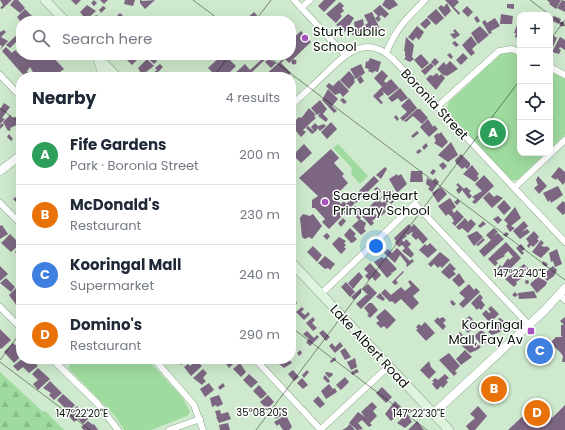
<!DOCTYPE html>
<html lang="en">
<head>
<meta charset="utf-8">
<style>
  :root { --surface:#fff; --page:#f2f2f3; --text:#1f2937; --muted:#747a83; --line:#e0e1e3; --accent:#7c3aed }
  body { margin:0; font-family:Poppins,sans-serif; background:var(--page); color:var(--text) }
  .controls { position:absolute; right:12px; top:12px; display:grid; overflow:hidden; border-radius:8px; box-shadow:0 4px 16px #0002 }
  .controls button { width:36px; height:36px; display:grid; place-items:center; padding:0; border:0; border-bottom:1px solid var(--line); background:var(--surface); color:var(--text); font:20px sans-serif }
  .you { position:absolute; left:376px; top:246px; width:14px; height:14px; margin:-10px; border:3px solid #fff; border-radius:50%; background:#1a73e8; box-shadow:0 0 0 6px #1a73e833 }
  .badge { display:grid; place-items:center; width:26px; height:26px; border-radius:50%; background:var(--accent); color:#fff; font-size:13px; font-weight:700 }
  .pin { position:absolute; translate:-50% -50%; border:2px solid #fff; box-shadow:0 1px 4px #0006 }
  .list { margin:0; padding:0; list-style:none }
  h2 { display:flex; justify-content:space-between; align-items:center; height:52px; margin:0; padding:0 16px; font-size:17px }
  h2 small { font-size:13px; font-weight:400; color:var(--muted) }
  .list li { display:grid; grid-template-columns:26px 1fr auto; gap:12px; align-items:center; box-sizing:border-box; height:60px; padding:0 16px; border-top:1px solid var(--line) }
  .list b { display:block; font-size:15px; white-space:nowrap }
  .list p { margin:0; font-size:13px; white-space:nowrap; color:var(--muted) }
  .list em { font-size:13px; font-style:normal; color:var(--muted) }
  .icon { flex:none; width:22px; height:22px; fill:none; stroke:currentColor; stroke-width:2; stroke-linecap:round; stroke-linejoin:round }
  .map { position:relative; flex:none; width:565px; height:430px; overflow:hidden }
  .search { position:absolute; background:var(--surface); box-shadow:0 4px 16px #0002; left:16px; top:16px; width:280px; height:44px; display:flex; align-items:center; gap:10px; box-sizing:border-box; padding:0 14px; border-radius:16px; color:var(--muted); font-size:15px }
  .panel { position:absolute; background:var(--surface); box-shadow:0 4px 16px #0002; left:16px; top:72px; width:280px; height:292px; border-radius:16px }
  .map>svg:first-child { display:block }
  .green { fill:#9fdb9e }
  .forest { fill:url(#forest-firs) }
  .building { fill:#7c6681; fill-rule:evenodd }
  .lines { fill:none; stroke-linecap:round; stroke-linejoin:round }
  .minor-casing { stroke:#8fa98e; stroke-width:7 }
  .tertiary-casing { stroke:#8fa98e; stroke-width:9 }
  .secondary-casing { stroke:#8fa98e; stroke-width:10 }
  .minor { stroke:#fff; stroke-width:6 }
  .tertiary { stroke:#fff; stroke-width:8 }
  .secondary { stroke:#dff4df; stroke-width:9 }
  .ticks { fill:none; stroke:#081108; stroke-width:1; stroke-opacity:0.45 }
  .poi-dot { fill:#aa52be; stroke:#fff; stroke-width:1.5 }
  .labels { text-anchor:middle; stroke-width:3; stroke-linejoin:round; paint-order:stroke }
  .poi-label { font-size:13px; fill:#081108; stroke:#fff; text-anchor:start }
  .street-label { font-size:13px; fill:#081108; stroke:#fff }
  .ticks-label { font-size:10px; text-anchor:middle; fill:#081108; stroke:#fff; stroke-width:3; stroke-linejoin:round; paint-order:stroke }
</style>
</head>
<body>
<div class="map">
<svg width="565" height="430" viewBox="0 0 565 430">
  <defs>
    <pattern id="forest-firs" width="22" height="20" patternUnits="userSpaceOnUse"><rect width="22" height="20" fill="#9fdb9e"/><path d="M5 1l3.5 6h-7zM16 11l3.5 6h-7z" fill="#87bb87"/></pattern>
  </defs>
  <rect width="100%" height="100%" fill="#cee9cd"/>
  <path class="green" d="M503,52L513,53L520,57V153H546L518,180H510L448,113L446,109L449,102Z
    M550,71L565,79V135L550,149Z
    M338,144L368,176L360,184L351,174L352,168L333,148Z
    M74,359H147L183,398L190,412L187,416L151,430H124L115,416L68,368Z"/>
  <path class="forest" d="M0,372L43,412L45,411L64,430H0Z"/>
  <path class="building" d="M0,0H12L2,9L0,8L3,5Z
    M14,0H18L25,8L20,13L10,5Z
    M71,0H81L76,5Z
    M94,0L97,3L94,6L91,3Z
    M100,0H108L104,4Z
    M125,0H135L133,6L124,4Z
    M140,0L143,1L155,0L145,9L140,3Z
    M324,0H336L324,12L318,6Z
    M385,0H394L398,5L389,10L382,5Z
    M445,0H457L459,2L454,7L460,13L459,15Z
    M547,0H561L556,9L549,4L550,3Z
    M562,0L565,1V12L557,8Z
    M340,2L344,6L342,8L344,11L340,14L342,16L336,23L326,14Z
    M447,3L451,11L445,17L438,8L441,5L444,7Z
    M507,4H514V9L507,8Z
    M87,5L96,11L86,20L80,12Z
    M380,5L389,14L385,18L381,15L379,17L381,19L378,22L375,18L378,16L373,11Z
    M103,6L106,8L101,13L99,10Z
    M467,6L473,12L468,17L462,11Z
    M25,9L33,17L28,21L21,22L17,17Z
    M436,9L444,18L436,25L427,17Z
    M254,12L262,21H244Z
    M372,12L380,29L374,33L372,29L366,32L365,25L368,23L364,15Z
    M120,13L127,20L112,21Z
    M348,14L354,18L345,32L336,25Z
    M501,14L513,16L512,24H500Z
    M96,15L100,17L103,21H90Z
    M477,16L480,21L477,23L474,18Z
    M554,16L561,19L559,24L552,21Z
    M427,18L431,23L425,29L420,24Z
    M495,18L500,26L491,31L492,33L489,34L482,22L485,20L487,23Z
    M363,19L365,33L352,35L351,30H355L354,22Z
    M559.5 24a2.5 2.5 0 1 1 5 0a2.5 2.5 0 1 1-5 0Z
    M291,24L296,28L291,33Z
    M517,25L520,26V34L517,38L515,37L516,33H514Z
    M417,26L424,32L419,40L416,37L413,41L408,37Z
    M480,26L489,35L478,44L471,33Z
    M455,29L460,35L454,39L450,34L455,33L453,31Z
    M4,30L6,32L1,37L8,41L0,50L2,46L0,45V32Z
    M21,31V37L10,48L6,45Z
    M301,31L311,42L289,63L285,59L281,63L291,73L286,77H263L284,58L281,55H291V40Z
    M552,35L557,38L552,49H550V36Z
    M471,36L477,44L472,49L475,53L471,56L462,45Z
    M406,37L414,45L412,57L414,59L410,62L404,59L406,57L405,56V51H404Z
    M560,37L565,40V50L560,47L559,49L561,50L559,54L552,52Z
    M455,41L459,45L456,47L452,43Z
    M6,47L12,53L15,50L21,56L51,55L64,69L56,75L58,77H25L2,51ZM30,67L34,74L31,76L27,71Z
    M450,53L453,57L451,59L447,55Z
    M463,53L468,58L461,65L456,60Z
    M421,54L429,63L422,69L414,60Z
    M126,55H139L140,57L132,65L124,57Z
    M152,55L157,61L154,64L148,58Z
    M222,55H225L236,66L228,74L231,77L245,64L250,70L261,60L256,55H270L252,72L257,77H228L227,75L217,77L208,68Z
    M370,58L381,62L378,72L374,71L373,73L368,71L369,69L365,68L366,61L368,62Z
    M435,58L439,62L435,66L431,62Z
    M147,59L154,66L142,75L138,68Z
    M269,59L276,63L271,68L265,62Z
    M291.5 62a2.5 2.5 0 1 1 5 0a2.5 2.5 0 1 1-5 0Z
    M450,61L458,69L447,76L445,75L444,76L437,69L444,62L446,65Z
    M431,63L434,66L425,75L421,71Z
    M160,64L163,67L155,75L153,73L157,70L155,68Z
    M361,64L365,73L356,79L350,69Z
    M382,70L388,76L384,81L386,83L391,79L399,88L388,96L382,91L384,94L379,98L383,103L381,104L373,96L382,87L374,78Z
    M349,71L355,78L354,80L355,82L349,89L340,80Z
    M184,72L189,77H179Z
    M149,73L151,74L154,77H145Z
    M165,73L168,77H154L157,74L162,76Z
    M437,73L439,76L441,74L445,78L436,90L426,79L430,75L433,76Z
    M361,76L364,81L360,84L357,79Z
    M339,80L349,91L343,97L340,93L335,95L326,86L329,83L333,86Z
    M400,88L408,98L401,102L398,98L392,102L388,98Z
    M328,89L338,99L332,106L337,111L334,113L322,100Z
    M343,98L347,102L344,104L340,100Z
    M409,98L417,108L403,121L400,118L407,112L401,106Z
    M320,100L327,109L323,114L328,119L326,122L318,116L320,113L317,115L311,108Z
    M4,103L10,107L2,118L5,119L0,124V109Z
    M309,108L316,115L314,116L316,118L303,130L306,132L301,137L291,125L299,117L301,118L303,116Z
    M417,109H420L428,118L422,124L413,116L406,122L404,121Z
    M10,115L12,118L19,116L21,123L10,128L11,130L8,131L3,122Z
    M396,115L399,119L397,121L394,117Z
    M428,119L433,127L434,125L438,129L429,137L420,127Z
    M331,122L337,129L327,139L321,132Z
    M2,123L4,125L0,129V125Z
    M315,123L318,126L324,124L326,126L320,131L318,129L319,127L315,132L311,127Z
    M308,126L315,132L312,134L306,128Z
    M291,128L296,134L291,141Z
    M417,131L419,133L413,138L411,136Z
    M441,132L448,142L442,148L434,143L436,141L434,136L438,133L439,134Z
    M9,134L13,139L11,141L7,137Z
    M451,142L458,155L448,162L438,155Z
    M426,143L428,146L424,150L422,147Z
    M304,144L312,153L301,163L293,155Z
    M331,149L339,158L334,163L344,174L342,176L348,183L334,197L341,204L344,201L346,204L351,199L355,203L329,229L322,222L325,219L315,208H312V200L318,196L299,178Z
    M419,149L422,151L418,154L416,152Z
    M461,154L470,163V166L467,169L465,167L462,169L456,163L455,160Z
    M443,162L447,166L443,170L439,165Z
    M472,165L479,174L477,176L479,178L475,182L463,174Z
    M385,167L387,169L381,179L376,175Z
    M559,167L565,172V182L563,185L557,178L556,180L551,177Z
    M433,169L436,171L433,175L430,173Z
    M411,171H422L423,182H410Z
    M397,174L398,176L401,174L407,184L397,193L389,179Z
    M484,175L494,186L475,204L472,202L475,199L472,197L482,191L475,184Z
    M374,176L379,181L356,203L352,198Z
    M538,176L547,186L539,194L534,188L538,185L536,180Z
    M427,178L433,181L435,178L439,182L432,192L428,189L430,187L426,184Z
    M458,183L464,189L466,187L471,191L469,193L472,196L469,199L462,190L459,194L456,190L459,187L456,185Z
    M558,186L563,195L551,203L550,200L548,202L543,193Z
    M377,187L381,191L379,194L374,189Z
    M441,187L447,194L438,203L432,193Z
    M390,189L399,198L391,204L389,201L387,203L381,197Z
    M489,192L494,197L497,195L503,198L492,208L483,198Z
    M21,193V203L19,205L13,199Z
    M377,194L381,199L379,200L382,203L384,201L387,204L384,209L386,212L381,216L370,206L377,199L375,197Z
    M450,198L456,207L452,210L454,213L457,210L464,217L455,226L452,223L454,221L451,216L448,214L446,216L438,206Z
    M458,199L460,202L457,205L454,202Z
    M504,200L511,208L504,215L497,207Z
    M563,201L565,203V213L563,215L556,208Z
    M355,206L363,214L361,216L354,208Z
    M515,207L521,218L511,226L515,228L510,232L506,226L508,224L504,220Z
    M369,210L378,216L372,221L374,223L371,226L362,216Z
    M358,213L361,217L359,220L355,216Z
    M303,214L310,216L313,214L322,226L312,239L309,237L305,239L302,237L300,218Z
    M498,216L502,220L498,224L493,219Z
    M343,218L346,221L341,227L338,223Z
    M465,218L468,222L471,219L476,224L468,233L462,228L459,230L456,227Z
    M360,219L366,223L364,229L366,231L361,235L352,226Z
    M483,221L486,224L480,228L478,226Z
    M524,221L528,226L522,232L527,229L530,232L520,239L513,231Z
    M409,224L411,227L414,224L428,239L423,244L418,238L416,240L411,235L413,233L412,232L408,235L405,234L407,236L402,240L404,242L406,239L411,244L408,247L414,254L411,258L402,251L405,248L402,245L399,247L395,243L396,241L394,238Z
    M2,225L8,234L0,239V226Z
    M350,228L356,234L354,236L357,239L354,242L351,243L344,235Z
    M494,228L498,232L493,236L498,233L504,239L484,257L479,251L491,240L486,235Z
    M477,231L483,237L474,246L467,236Z
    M534,231L539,237L537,239L539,241L533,247L531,245L529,248L527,246L529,243L526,239Z
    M506,232L509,234L506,237L503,235Z
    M327,233L330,236L327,240L323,236Z
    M10,234L20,244L11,252L1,243Z
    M339,237L346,241L344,243L346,245L344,247L346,249L341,254L332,244Z
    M483,238L485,240L478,246L476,245Z
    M541,240L544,243L541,246L546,247L547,246L550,249L541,258L532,252Z
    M506,242L521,258L503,276L497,269L500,265L502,267L508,258L509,260L513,257L508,251L504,255L505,256L496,261L498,263L495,266L488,259Z
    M430,243L437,250L428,258L419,250L425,244L427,246Z
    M521,244L525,249L522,251L524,253L522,255L516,248Z
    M21,245V261L15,252Z
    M313,246L322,255L317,262L307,252Z
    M397,248L410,261L412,259L414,261L407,267L406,265L407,264L400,255L395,263L384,253L388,249L392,253Z
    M557,249L562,264L555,267L553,261L551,262L549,253Z
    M440,252L450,260L442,268L440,266L438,268L434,264L431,267L428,264Z
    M325,256L335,264L330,270L328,268L325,269L318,263Z
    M382,257L384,259L386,257L397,269L392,273L390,271L392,274L387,278L374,262Z
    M543,261L548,264L546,267L542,264Z
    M370,263L381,275L375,281L372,277L369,280L365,276L368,273L364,269Z
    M450,263L456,269L453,271L451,269L456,274L449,279L441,272Z
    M524,264L531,272L528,276L526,273L523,276L524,277L516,282L517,284L514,287L505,279Z
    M0,266L8,274L0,281Z
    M553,266L557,270L554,276L547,281L542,275Z
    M403,271L404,272L396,280L398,283L395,285L392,282Z
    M359,272L363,277L353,289L348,283Z
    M459,273L465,282L459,287L452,280Z
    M538,277L547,282L546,285L537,293L530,284Z
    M6,278L15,287L11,292L0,283Z
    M525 282a2 2 0 1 1 4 0a2 2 0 1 1-4 0Z
    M410,280L420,290L413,296L419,303L412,310L401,299L395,304L392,301L390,302L381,293L385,289L391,295L401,287L405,291L411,286L408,282Z
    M346,282L355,292L350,297L341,287Z
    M368,284L377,293L361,309L356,304L366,295H368L362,289Z
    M469,284L474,290L476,288L480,292L463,308L459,304L465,298L459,293Z
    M16,288L21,294L17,300L20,303L17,306L9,295Z
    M361,288V293L354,300L351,297Z
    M534,291L537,298L519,299L518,293Z
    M515,292L518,295L515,297L512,295Z
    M380,293L385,299L383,301L376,297Z
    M480,294L483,298L481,300L485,305L481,310L479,308L477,310L471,303Z
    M292,295L297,303L293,307L291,306Z
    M452,300L456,304L453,306L450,302Z
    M369,303H372L378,310L370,318L367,315L369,314L364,308Z
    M491,306L499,314L490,323L482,314L486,310L489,313L491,312L488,309Z
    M302,307L304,309L301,312L305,315L308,312L310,314L304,320L296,312Z
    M385,309L396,320L387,329L384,326L381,328L376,323L379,321L376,317Z
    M469,316L473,319L468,323L465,320Z
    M313,317L315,320L312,323L317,328L313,331L306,323Z
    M438,317L439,319L443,317L446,320L443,323L446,326L443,330L434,321Z
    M565,317V362H562L563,356L560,352L550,343L556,337H563L561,336V325H564L560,321Z
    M500,318L508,324L500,332L492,335L488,332L500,321L498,319Z
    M473,320L477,324L468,333L464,328Z
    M425,322L435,333L426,341L416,330L418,329L416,327L419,324L421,326Z
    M0,329L11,340L1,349L0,348Z
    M323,330L330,337L326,341L319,333Z
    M481,330L489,336L485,338L486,342L482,346L474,336Z
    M307,331L314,338L317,335L319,337L310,346L306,342L309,339L303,334Z
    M460,332L463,335L459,338L457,335Z
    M470,338L481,347L477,350L470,353L462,346Z
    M340,342L343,346L335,353L329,346L332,343L335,347Z
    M13,343L21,350V356L14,363L4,352Z
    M345,348L351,357L345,360L340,351Z
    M300,350L302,353L299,356L297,353Z
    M465,350L472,357L461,365L456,359Z
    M449,353L460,366L455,371L457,373L454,376L439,360Z
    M335,357L336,360L331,363L330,361Z
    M355,358L357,367L351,370L347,362Z
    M22,359H31L38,366L29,373L23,367L18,371L13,366Z
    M178,359H190L181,365L177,360Z
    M223,359H234L236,361L229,368Z
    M284,359H289L292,363L284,368L279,364Z
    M429,361L431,367L436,372L429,379L420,370Z
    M195,362L196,364L198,362L202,366L191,376L184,367L188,364L190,366Z
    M240,363L246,372L241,377L233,369Z
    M38,368L50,379L38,390L33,384L38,380L32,374Z
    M203,369L207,373L203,378L206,381L202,385L193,378Z
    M357,369L359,372L352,375L351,372Z
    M293,370L299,377L294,381L288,374Z
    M307,370L309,372L304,378L302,375Z
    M326,372L332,373L333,375L329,378L325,373Z
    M249,374L258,382L251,388L243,380Z
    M445,374L449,378L446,380L448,382L443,388L441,386L437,390L432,384L434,382L432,381L435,378L438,380Z
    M496,374L508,386L493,400L482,388Z
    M325,375L330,381L328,383L323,378Z
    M345,377L349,382L341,390L336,385Z
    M302,378L308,385L303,389L297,383Z
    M50,381L62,393L54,400L49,395L51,393L43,388Z
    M209,383L214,390L205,397L200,389Z
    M223,383L225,386L220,390L218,387Z
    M329,384L333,389L335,388L337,392L326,399L321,391Z
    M259,385L267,394L261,399L253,391Z
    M382,387L392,397L386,403L376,393Z
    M63,394L75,405L69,412L57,400Z
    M219,395L223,404L217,407L216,405L212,407L210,398Z
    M268,395L274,402L267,409L260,402Z
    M318,396L325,404L320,408L313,401Z
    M395,401L404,410L391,421L385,414Z
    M372,402L377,407L373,411L377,416L370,423L372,425L369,427L362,420L358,423L363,429L357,430L349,423L358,412L365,417L361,412Z
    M537,403L552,418L565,405V430H508Z
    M77,406L89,418L83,424L78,419L74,422L68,415Z
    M276,406L282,415L276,419L270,410Z
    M478,406L487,416L475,430H469L466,426L475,418L470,414Z
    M220,410L221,414L228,412L231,419L219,423L216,417H217L215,411Z
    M407,414L412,422L405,428L397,423Z
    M286,415L292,427L289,430H283L279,424L277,426L274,422Z
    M88,421L93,425L94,424L98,430H84L81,427Z
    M417,421L424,430H408Z
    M228,423L230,430H220L219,425Z
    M350,424L355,430H342L346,428Z"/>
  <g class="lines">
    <g class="minor-casing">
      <path id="minor" d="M294,0L345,55
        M301,8L310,0
        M386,53C397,27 406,19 425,0
        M550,67L565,75
        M0,75L21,97
        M291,106C302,95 314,85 325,74C346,54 366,33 393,59L565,242
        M437,107L499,51L512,49L520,52
        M514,188L565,140
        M0,203L21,224
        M321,294L415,204L529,325
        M560,295L565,300
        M0,307L21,328
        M52,359L98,404L118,430
        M154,359L194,405L203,430
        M255,359L321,430
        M169,430L200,419
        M320,430L389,366"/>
    </g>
    <g class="tertiary-casing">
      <path id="tertiary" d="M0,171L21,155
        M434,413L544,311L565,288"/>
    </g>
    <g class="secondary-casing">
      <path id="secondary" d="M45,0L65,21
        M96,55L117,77
        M98,59L102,71L101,77
        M291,262L449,430"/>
    </g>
    <use href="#minor" class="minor"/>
    <use href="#tertiary" class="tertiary"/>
    <use href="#secondary" class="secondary"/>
  </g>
  <path class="ticks" d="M193,0L221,21M530,0L565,26M255,21L271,0M550,40L565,20M266,55L565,280M213,77L230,55M0,108L21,124M291,327L427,430M0,360L21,332M0,362L90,430M256,430L520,80"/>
  <g class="poi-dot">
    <circle cx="305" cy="38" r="4"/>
    <circle cx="325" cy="202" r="4"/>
    <rect x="527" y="327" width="8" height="8" rx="2"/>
  </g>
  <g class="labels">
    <g class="poi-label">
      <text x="313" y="36">Sturt Public<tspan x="313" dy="15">School</tspan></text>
      <text x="333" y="200">Sacred Heart<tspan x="333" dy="15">Primary School</tspan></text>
      <text x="523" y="329" text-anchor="end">Kooringal<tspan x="523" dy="15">Mall, Fay Av</tspan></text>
    </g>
    <g class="street-label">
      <text transform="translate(435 104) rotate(47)" y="5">Boronia Street</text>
      <text transform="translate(370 346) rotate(47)" y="5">Lake Albert Road</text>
    </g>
  </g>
  <g class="ticks-label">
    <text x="520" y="277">147°22'40"E</text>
    <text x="262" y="416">35°08'20"S</text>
    <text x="419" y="417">147°22'30"E</text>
    <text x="82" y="417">147°22'20"E</text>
  </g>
</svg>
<div class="controls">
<button>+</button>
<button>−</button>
<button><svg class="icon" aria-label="locate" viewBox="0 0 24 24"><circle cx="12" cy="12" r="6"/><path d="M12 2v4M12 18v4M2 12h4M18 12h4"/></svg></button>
<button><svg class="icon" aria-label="layers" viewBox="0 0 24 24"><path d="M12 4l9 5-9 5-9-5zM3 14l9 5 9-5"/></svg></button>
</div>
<div class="you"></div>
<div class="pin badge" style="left:493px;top:133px;background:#2e9e5b">A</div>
<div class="pin badge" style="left:494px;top:389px;background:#e8710a">B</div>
<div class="pin badge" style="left:540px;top:351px;background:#3f7fe0">C</div>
<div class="pin badge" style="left:537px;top:413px;background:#e8710a">D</div>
<div class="search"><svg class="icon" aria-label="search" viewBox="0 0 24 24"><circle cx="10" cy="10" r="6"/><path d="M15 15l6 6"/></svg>Search here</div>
<section class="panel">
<h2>Nearby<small>4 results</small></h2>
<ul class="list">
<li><span class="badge" style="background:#2e9e5b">A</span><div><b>Fife Gardens</b><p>Park · Boronia Street</p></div><em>200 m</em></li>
<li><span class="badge" style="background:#e8710a">B</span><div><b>McDonald's</b><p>Restaurant</p></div><em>230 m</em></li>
<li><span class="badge" style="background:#3f7fe0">C</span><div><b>Kooringal Mall</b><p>Supermarket</p></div><em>240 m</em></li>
<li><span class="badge" style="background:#e8710a">D</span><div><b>Domino's</b><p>Restaurant</p></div><em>290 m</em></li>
</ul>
</section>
</div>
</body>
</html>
